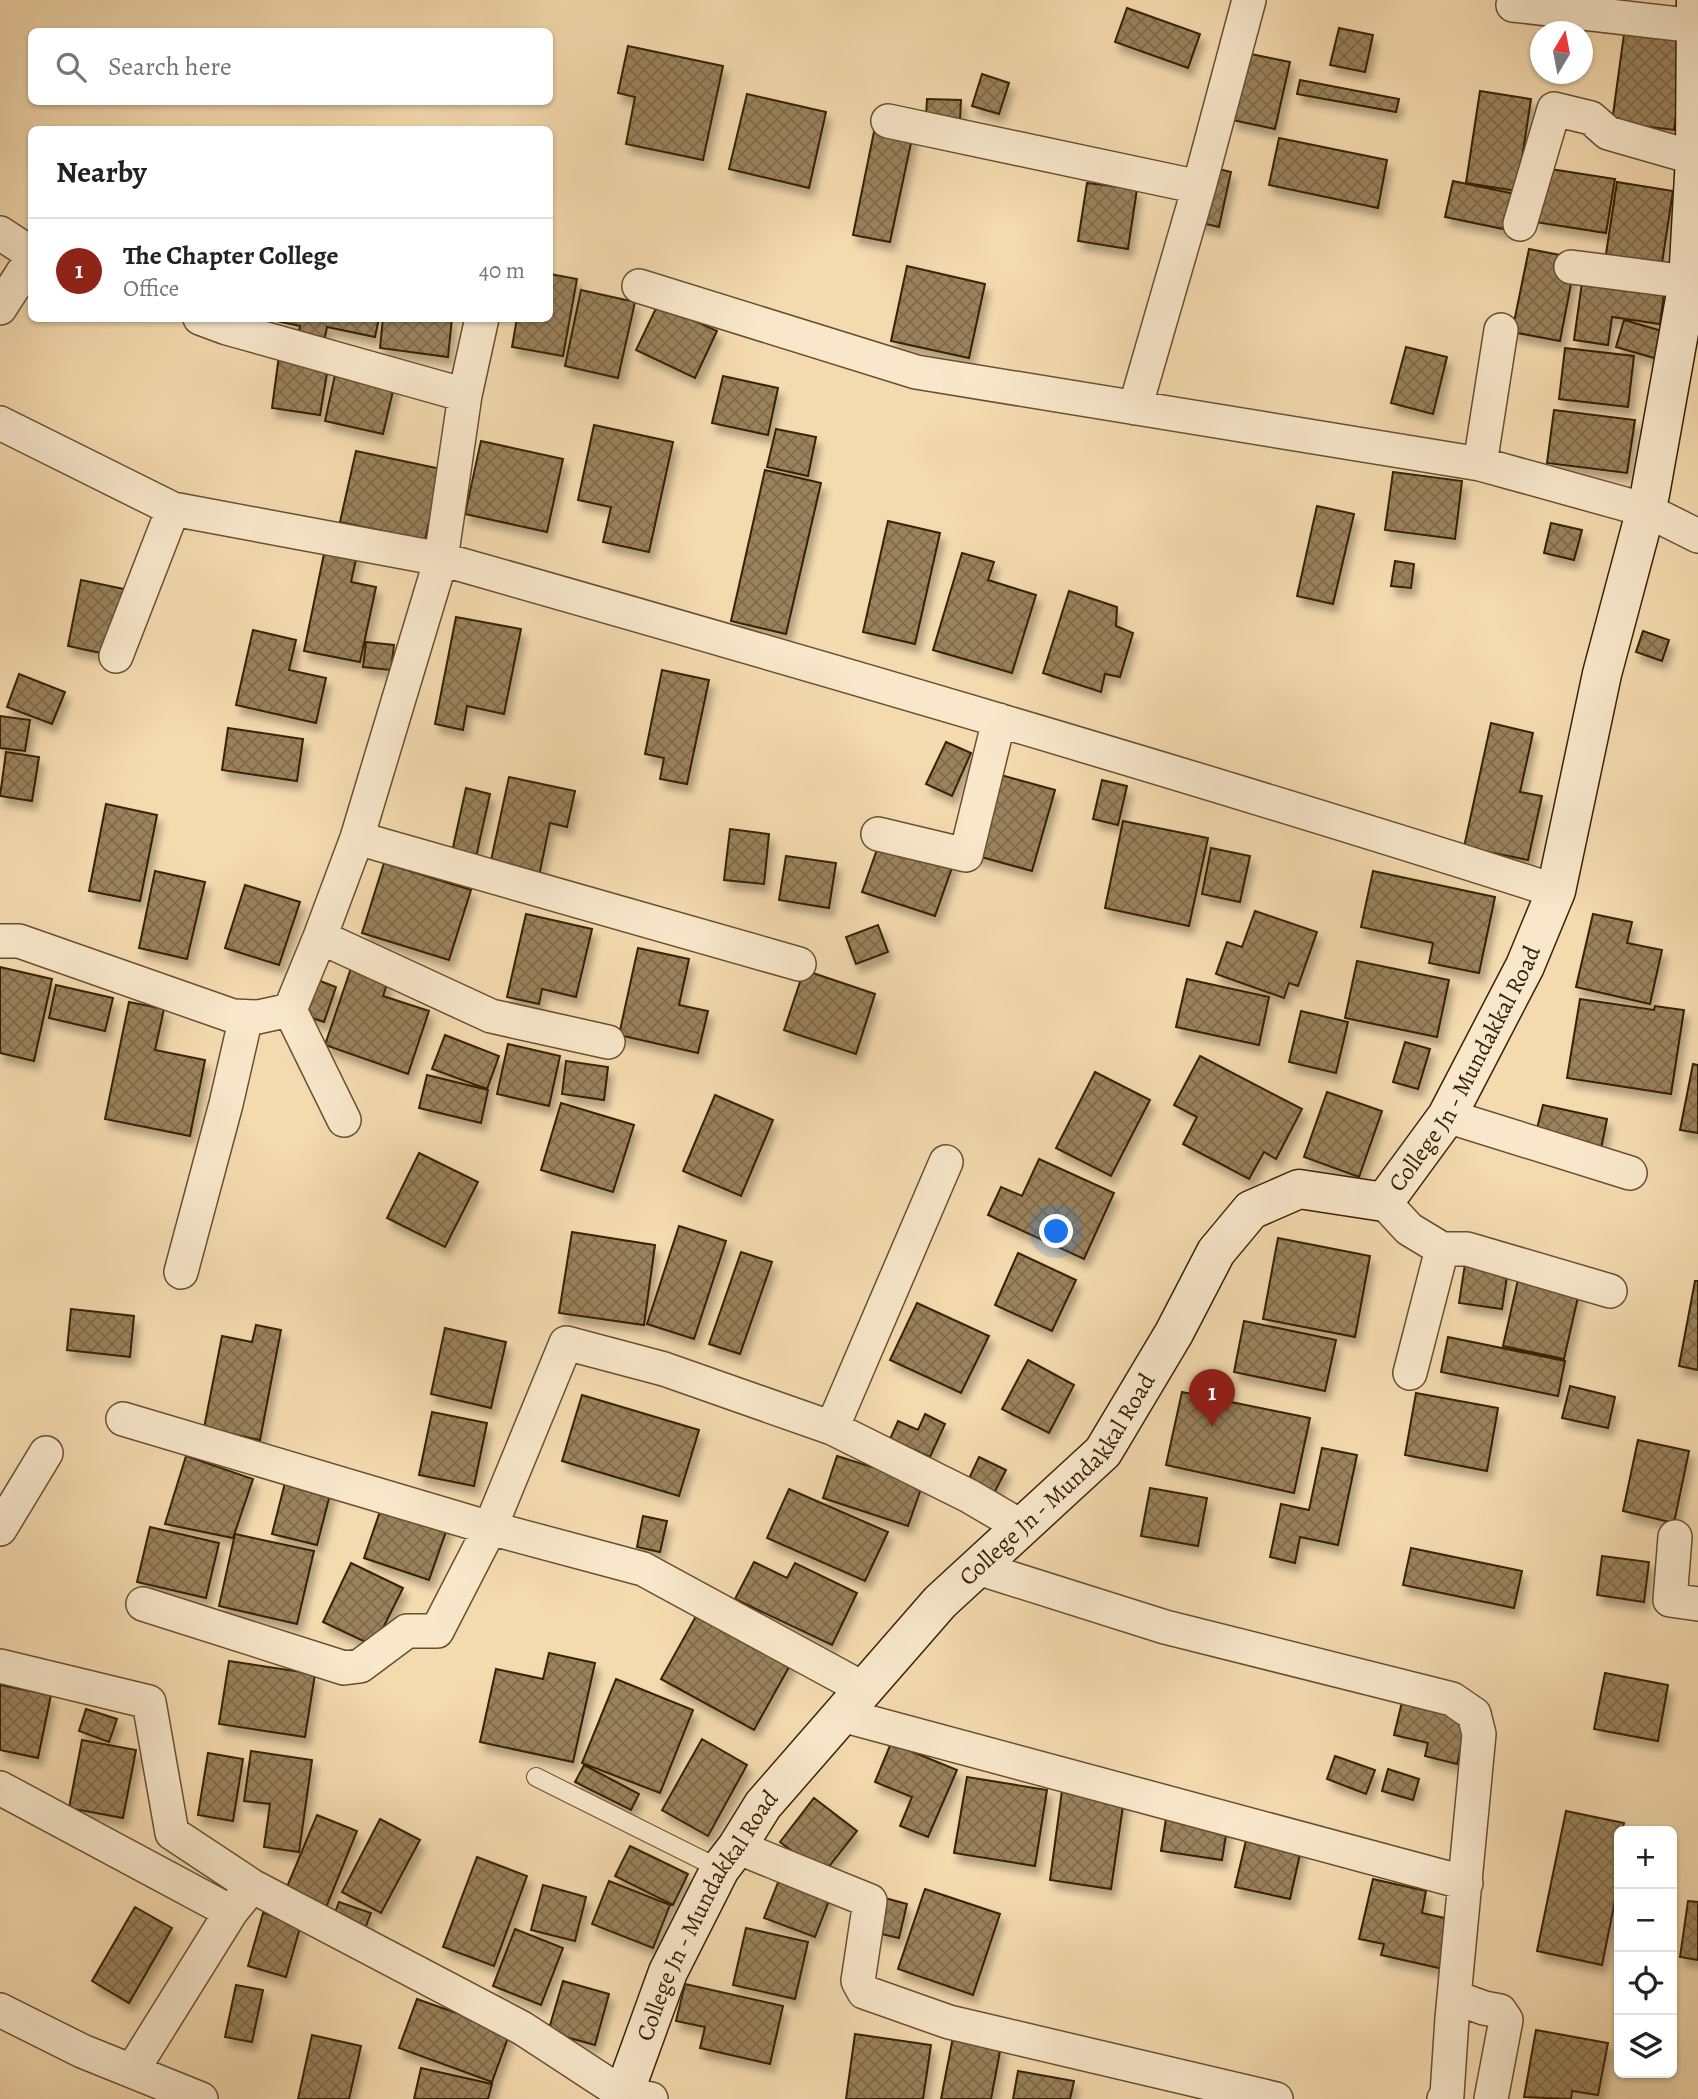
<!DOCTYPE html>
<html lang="en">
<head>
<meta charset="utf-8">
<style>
  :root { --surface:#fff; --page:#f6f6f6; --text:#222; --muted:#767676; --line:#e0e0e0; --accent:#8f2418 }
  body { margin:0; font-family:Alegreya,serif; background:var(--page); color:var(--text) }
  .controls { position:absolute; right:21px; bottom:21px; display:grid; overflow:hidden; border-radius:10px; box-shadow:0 2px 5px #0004 }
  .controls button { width:63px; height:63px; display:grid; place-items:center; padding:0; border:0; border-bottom:2px solid var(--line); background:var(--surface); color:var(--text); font:35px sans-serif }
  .compass { position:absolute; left:1530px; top:21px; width:63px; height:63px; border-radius:50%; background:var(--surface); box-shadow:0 2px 5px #0004; rotate:10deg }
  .you { position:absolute; left:1057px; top:1232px; width:24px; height:24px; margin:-18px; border:5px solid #fff; border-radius:50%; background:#1a73e8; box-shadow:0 0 0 10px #1a73e833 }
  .badge { display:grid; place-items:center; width:46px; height:46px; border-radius:50%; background:var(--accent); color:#fff; font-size:23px; font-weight:700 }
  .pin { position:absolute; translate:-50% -58px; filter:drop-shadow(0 2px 4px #0008) }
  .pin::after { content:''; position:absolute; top:37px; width:24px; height:21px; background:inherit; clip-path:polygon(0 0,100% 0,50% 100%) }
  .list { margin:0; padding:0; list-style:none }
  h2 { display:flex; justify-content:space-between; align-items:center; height:91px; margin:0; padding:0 28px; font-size:30px }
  h2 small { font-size:23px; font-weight:400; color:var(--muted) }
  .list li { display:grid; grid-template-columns:46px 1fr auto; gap:21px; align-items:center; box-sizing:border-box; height:105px; padding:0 28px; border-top:2px solid var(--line) }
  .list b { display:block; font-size:26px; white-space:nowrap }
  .list p { margin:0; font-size:23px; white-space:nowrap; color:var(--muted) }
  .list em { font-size:23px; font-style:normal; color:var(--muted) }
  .icon { flex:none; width:38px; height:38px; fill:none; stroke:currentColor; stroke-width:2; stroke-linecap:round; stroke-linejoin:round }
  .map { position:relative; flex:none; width:1698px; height:2099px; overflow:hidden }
  .search { position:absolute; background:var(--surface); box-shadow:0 2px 5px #0004; left:28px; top:28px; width:525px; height:77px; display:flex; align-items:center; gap:18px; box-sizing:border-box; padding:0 24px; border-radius:10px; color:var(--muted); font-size:26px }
  .panel { position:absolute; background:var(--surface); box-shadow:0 2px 5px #0004; left:28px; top:126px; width:525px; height:196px; border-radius:10px }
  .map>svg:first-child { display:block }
  .building { fill:url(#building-cross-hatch); stroke:#392204; stroke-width:2; filter:url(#shadow) }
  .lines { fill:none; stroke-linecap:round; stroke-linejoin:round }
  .lane-casing { stroke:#68502f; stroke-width:20 }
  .street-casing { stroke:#68502f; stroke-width:36 }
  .secondary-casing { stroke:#392204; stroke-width:41 }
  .lane { stroke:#f8e7cb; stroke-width:18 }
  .street { stroke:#f8e7cb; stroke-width:33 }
  .secondary { stroke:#f8e7cb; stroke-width:38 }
  .labels { text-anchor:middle; stroke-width:7; stroke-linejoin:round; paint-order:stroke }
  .street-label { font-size:24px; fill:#392204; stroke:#f8e7cb }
</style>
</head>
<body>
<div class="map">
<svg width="1698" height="2099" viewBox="0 0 1698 2099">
  <defs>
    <pattern id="building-cross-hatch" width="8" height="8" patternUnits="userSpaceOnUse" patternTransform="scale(1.75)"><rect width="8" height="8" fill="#9a825d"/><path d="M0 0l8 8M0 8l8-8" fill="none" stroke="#7f6a4b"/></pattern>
    <filter id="shadow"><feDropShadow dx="4.5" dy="8" stdDeviation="3.5" flood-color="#0004"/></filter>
  </defs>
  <rect width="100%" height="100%" fill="#f4daaf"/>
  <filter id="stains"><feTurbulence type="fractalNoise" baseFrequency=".00286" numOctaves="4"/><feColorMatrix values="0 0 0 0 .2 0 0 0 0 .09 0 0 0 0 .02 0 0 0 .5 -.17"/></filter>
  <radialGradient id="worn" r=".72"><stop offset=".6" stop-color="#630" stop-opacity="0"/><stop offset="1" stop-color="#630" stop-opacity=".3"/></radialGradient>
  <path class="building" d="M1127,8L1200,34L1188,68L1115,42Z
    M1625,27L1687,36L1674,130L1612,122Z
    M1339,28L1373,35L1365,72L1330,65Z
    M628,46L723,66L703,160L626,144L635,97L618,93Z
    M1246,53L1290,62L1275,129L1232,120Z
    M982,74L1009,83L999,114L972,106Z
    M1300,80L1399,99L1396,112L1297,94Z
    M1480,91L1531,99L1517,191L1466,183Z
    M747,94L826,112L809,188L729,169Z
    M927,99L961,100L960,119L926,117Z
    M877,117L915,124L890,242L853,235Z
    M1279,138L1387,160L1378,208L1269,185Z
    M1206,166L1231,172L1219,227L1194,221Z
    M1544,168L1615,179L1606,233L1535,222Z
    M1453,181L1515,194L1508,230L1445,217Z
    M1617,182L1673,191L1660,276L1604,267Z
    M1087,183L1137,189L1128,249L1078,241Z
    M1529,249L1576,258L1560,341L1512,332Z
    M907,266L985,284L969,358L891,341Z
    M550,274L577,279L563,356L512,347L517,318H550Z
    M1583,275L1665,287L1660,324L1612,317L1608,345L1574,340Z
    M581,290L635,302L618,378L565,366Z
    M658,304L717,331L695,378L636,350Z
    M379,318L375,337L327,327L322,352L296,346L300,326L267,319Z
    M383,318H452L448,357L380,348Z
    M1624,320L1676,335L1668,362L1616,347Z
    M1406,347L1447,357L1433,414L1391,403Z
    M280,348L330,355L320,415L272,408Z
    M1565,348L1634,356L1628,407L1559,399Z
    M339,356L398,369L383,434L325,421Z
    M723,376L778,388L768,435L712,423Z
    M1554,410L1635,420L1627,473L1547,463Z
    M594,425L673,442L649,552L603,542L611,507L578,500Z
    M776,429L816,437L808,476L767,467Z
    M481,441L563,459L547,532L465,514Z
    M356,451L441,469L425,540L340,522Z
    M765,470L821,483L786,634L731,621Z
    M1393,472L1462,481L1455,539L1385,530Z
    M1317,506L1354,514L1333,604L1297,596Z
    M888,521L940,533L915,644L863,632Z
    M1551,523L1582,530L1574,560L1544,553Z
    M326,544L358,550L351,582L376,587L360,662L304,651Z
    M962,553L994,562L988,580L1036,595L1012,673L933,650Z
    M1395,561L1414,564L1411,588L1391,586Z
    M81,580L124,589L110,655L68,646Z
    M1069,591L1117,607L1116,626L1133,633L1120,677L1105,674L1101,692L1043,673Z
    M456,617L521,629L504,714L467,706L463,730L435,724Z
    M253,630L296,640L289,670L326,678L316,723L236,705Z
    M1643,631L1669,640L1662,661L1636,652Z
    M366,642L394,645L391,670L363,667Z
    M662,670L709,680L687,784L660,779L664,758L645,754Z
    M19,674L65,692L52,724L7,707Z
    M0,716L30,720L25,751L0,748Z
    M1491,723L1533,733L1520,792L1542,796L1528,860L1464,847Z
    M228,728L303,739L297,781L222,770Z
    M946,742L971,753L952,796L926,784Z
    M6,752L39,757L32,801L0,796Z
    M990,772L1055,790L1032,871L967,853Z
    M509,777L575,791L567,827L550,823L539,876L490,865Z
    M1102,780L1127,786L1118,825L1093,819Z
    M466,788L490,794L476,857L452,852Z
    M106,804L157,815L140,901L89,891Z
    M1123,821L1208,838L1189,926L1105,908Z
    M730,829L769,834L764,884L724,880Z
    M881,838L954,862L935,916L862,892Z
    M1211,848L1250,856L1240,902L1202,894Z
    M786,856L836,863L829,908L779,900Z
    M384,863L471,890L449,960L362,933Z
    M155,871L205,882L187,959L139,948Z
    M1373,871L1495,897L1479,973L1429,963L1433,943L1361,927Z
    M245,885L300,902L279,965L225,948Z
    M1255,911L1317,932L1298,986L1289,983L1284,998L1216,974L1227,942L1242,947Z
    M526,914L592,929L576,997L542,989L539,1004L507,997Z
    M1593,914L1632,922L1627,943L1662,950L1650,1004L1576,987Z
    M878,925L888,952L856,964L846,937Z
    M638,948L689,959L679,1005L708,1011L698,1053L619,1035Z
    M1357,961L1449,980L1437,1037L1345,1018Z
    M0,967L52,979L34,1061L0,1053Z
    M351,968L388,981L383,996L429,1011L408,1074L325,1045Z
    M804,970L875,994L856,1054L784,1030Z
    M315,979L336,987L324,1022L303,1015Z
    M1187,979L1269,997L1259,1045L1176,1027Z
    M56,985L113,998L105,1031L49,1018Z
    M1580,999L1654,1010L1655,1006L1684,1010L1671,1094L1567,1078Z
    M129,1002L164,1009L155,1050L205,1060L190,1136L105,1119Z
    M1301,1011L1348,1022L1336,1073L1289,1062Z
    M445,1035L499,1056L487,1089L432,1069Z
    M1405,1042L1430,1049L1418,1089L1393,1082Z
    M508,1044L560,1056L549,1106L497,1094Z
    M1200,1056L1302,1109L1276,1159L1264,1152L1249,1179L1183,1144L1197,1117L1174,1105Z
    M566,1061L608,1067L604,1100L562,1094Z
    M1693,1064L1698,1065V1133L1680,1130Z
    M1095,1072L1150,1100L1111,1176L1056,1148Z
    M427,1075L488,1090L481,1123L419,1108Z
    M1327,1092L1382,1111L1359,1177L1304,1157Z
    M715,1095L773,1120L741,1196L683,1171Z
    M561,1103L634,1125L613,1192L541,1170Z
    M1543,1105L1607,1119L1600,1154L1534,1140Z
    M419,1153L478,1182L445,1247L387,1218Z
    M1039,1159L1114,1193L1084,1259L988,1215L1001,1187L1022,1196Z
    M679,1226L726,1241L694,1339L647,1324Z
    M572,1232L655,1245L644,1325L559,1313Z
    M1278,1238L1370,1256L1355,1337L1263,1319Z
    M741,1252L772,1262L740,1354L709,1344Z
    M1018,1253L1076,1280L1052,1331L995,1305Z
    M1465,1264L1508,1270L1502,1309L1459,1303Z
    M1519,1275L1580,1288L1564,1359L1503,1346Z
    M1695,1281H1698V1370L1679,1366Z
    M917,1303L989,1336L961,1393L890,1360Z
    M71,1309L134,1316L130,1357L67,1350Z
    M1244,1321L1336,1340L1325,1391L1234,1372Z
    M256,1325L281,1330L260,1440L204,1428L222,1336L252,1342Z
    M445,1328L506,1342L491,1408L431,1394Z
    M1448,1337L1565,1361L1558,1396L1441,1372Z
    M1028,1360L1074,1385L1049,1433L1002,1409Z
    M1570,1386L1615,1397L1608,1428L1562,1418Z
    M1182,1392L1310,1418L1294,1493L1166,1465Z
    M1416,1393L1498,1408L1487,1471L1405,1455Z
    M582,1395L699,1430L679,1496L562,1461Z
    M432,1412L487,1423L474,1486L419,1475Z
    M925,1414L945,1424L930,1457L890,1439L898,1421L918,1430Z
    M1638,1440L1689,1451L1674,1523L1623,1511Z
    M1322,1448L1357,1455L1338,1545L1300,1537L1295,1563L1270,1557L1281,1504L1309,1510Z
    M186,1456L253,1479L233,1538L165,1524Z
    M837,1456L923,1483L908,1526L823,1498Z
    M979,1457L1006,1470L991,1499L965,1487Z
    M290,1463L335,1475L317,1545L272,1534Z
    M1150,1488L1207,1498L1198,1546L1141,1536Z
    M789,1489L888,1532L865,1581L767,1538Z
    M386,1494L451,1517L429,1580L364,1558Z
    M643,1516L667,1521L660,1552L637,1547Z
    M150,1527L219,1543L206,1598L137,1582Z
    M235,1534L314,1551L297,1624L219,1606Z
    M1411,1548L1522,1571L1514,1608L1403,1585Z
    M1602,1556L1649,1562L1644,1602L1597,1595Z
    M754,1562L787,1578L795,1563L857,1593L832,1645L735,1599Z
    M351,1563L403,1588L374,1646L323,1622Z
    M700,1609L793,1660L754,1730L661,1679Z
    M549,1653L595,1663L573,1762L480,1742L496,1669L543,1679Z
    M229,1661L315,1674L305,1737L219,1724Z
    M1605,1673L1668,1685L1658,1741L1594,1729Z
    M616,1679L693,1710L660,1793L582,1763Z
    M0,1685L51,1695L38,1758L0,1750Z
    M1403,1698L1469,1714L1457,1764L1425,1756L1428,1743L1394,1735Z
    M86,1709L117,1719L109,1742L79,1731Z
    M702,1739L747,1765L708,1836L662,1810Z
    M82,1740L136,1750L123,1818L69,1808Z
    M891,1743L957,1770L928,1837L900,1826L912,1797L875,1782Z
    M251,1751L312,1760L299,1852L264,1847L270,1804L244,1801Z
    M208,1753L243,1759L233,1821L198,1815Z
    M1335,1756L1375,1770L1366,1794L1327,1779Z
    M584,1765L639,1794L631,1810L575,1782Z
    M1388,1769L1419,1779L1413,1800L1382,1791Z
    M967,1777L1047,1790L1035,1866L954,1853Z
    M1063,1783L1125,1792L1111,1889L1050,1880Z
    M814,1798L857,1831L823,1874L780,1842Z
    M1566,1811L1624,1823L1622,1831H1619L1616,1863H1619V1881L1602,1965L1537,1951Z
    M1167,1812L1228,1822L1222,1860L1161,1851Z
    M317,1815L357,1831L325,1910L284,1894Z
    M1252,1815L1306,1827L1290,1899L1235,1887Z
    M380,1819L420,1840L381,1913L342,1892Z
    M630,1846L688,1874L673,1905L615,1876Z
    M477,1857L527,1876L494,1966L443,1947Z
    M783,1870L833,1890L815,1937L764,1918Z
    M1373,1879L1426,1891L1422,1913L1454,1920L1443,1969L1381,1955L1384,1944L1359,1939Z
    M609,1881L670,1905L653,1948L592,1924Z
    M543,1885L586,1897L575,1941L531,1930Z
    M925,1889L1000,1914L973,1995L898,1969Z
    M885,1898L907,1904L899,1938L877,1933Z
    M1688,1901L1698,1902V1960L1680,1957Z
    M339,1902L371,1913L364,1931L332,1920Z
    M135,1907L172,1928L129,2003L92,1981Z
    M263,1913L301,1924L286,1977L248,1966Z
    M746,1928L808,1942L795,1999L733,1985Z
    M515,1929L563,1948L541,2005L493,1986Z
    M563,1981L609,1994L595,2045L548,2032Z
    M685,1984L783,2006L770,2064L700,2048L705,2027L676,2021Z
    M236,1985L263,1990L252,2042L225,2037Z
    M417,1999L510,2032L492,2082L399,2048Z
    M1536,2030L1608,2043L1598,2095L1572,2091L1571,2099L1524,2097Z
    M855,2034L931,2045L923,2099H846Z
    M312,2035L361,2046L349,2099H298Z
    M953,2037L1001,2046L991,2099H941Z
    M421,2068L492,2084L488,2099H414Z
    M1018,2071L1074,2081L1070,2099H1013Z"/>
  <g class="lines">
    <g class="lane-casing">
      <path id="lane" d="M536,1777L720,1869"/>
    </g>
    <g class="street-casing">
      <path id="street" d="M1513,5L1696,26
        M888,121L1199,187
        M1520,224L1554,109L1591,118L1608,133L1695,158
        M0,233L32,254
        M1571,267L1688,282
        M639,286L916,372L1480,464L1646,510L1698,536
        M0,308L32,258
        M200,318L227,328L465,395
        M1135,408L1199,187L1249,0
        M0,423L173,509L441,559L465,395L482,318
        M1480,464L1501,330
        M116,656L173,509
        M878,834L966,855L999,720
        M357,838L799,964
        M320,937L491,1016L608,1042
        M0,941H19L233,1016L258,1017L290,1010L320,937L357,838L441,559C814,665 1186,773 1556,891
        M290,1010L344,1120
        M1447,1116L1630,1173
        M1384,1202L1409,1229L1442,1249H1467L1610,1291
        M181,1272L226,1104L246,1017
        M1410,1373L1442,1249
        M123,1419L490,1528L643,1569L864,1689
        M832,1428L946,1162
        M0,1529L46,1453
        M1675,1537L1670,1600L1698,1604
        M978,1568L1165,1627L1452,1699L1474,1714L1479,1734L1452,2018L1447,2095L1444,2099
        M143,1604L344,1668L360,1666L407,1631H437L490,1528L566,1343L664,1369L832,1428L969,1496L1022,1527
        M0,1666L149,1702L172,1833L252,1886L522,2028L623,2094L651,2099
        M842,1715L1466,1883
        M0,1788L231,1912L252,1886
        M737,1847L870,1901L858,1981L864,1992L949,2022L1276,2099
        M1454,1997L1484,2008L1500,2011L1506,2020L1491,2099
        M0,2010L82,2051L201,2099
        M132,2071L231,1912"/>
    </g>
    <g class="secondary-casing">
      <g id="secondary">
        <path id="s1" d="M622,2099L668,1972L720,1869L737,1847L763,1805L940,1602L1103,1452L1174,1333L1216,1252L1251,1210L1299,1189L1384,1202L1447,1116L1525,966L1556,891L1602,674L1650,494L1688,282L1695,158L1696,0"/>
      </g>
    </g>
    <use href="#lane" class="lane"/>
    <use href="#street" class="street"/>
    <use href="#secondary" class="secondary"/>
  </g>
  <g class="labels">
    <g class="street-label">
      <text dy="8" stroke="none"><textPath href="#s1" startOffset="1398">College Jn - Mundakkal Road</textPath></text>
      <text dy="8" stroke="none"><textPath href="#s1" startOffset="768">College Jn - Mundakkal Road</textPath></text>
      <text dy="8" stroke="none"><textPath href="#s1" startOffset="203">College Jn - Mundakkal Road</textPath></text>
    </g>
  </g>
  <rect width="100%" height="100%" filter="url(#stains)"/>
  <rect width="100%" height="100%" fill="url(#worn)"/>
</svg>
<div class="controls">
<button>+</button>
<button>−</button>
<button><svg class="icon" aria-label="locate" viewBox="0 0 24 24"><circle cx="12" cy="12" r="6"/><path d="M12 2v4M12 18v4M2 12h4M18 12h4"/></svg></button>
<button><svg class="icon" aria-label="layers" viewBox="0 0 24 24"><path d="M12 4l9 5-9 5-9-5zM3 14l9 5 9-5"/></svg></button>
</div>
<svg class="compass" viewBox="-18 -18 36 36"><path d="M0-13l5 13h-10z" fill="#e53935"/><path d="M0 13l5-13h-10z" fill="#767676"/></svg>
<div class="you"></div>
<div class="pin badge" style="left:1212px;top:1427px">1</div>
<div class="search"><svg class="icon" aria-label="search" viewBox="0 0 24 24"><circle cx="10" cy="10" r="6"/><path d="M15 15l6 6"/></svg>Search here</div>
<section class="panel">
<h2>Nearby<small></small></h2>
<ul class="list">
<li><span class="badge">1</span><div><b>The Chapter College</b><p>Office</p></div><em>40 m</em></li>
</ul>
</section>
</div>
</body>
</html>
